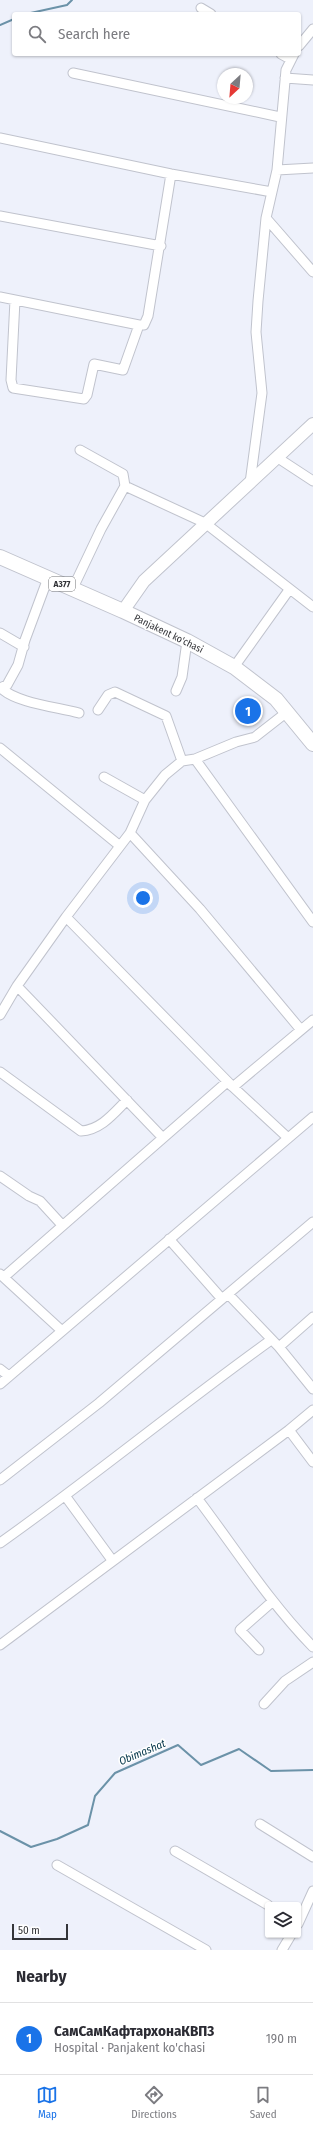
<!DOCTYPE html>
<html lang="en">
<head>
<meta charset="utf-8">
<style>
  :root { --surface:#fff; --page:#f2f2f3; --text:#2b2b33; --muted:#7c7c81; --line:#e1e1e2; --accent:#1a73e8 }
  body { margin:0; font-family:"Fira Sans Condensed",sans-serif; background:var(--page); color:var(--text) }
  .controls { position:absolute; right:12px; bottom:12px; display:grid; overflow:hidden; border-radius:4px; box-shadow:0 1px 3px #0004 }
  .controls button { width:36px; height:36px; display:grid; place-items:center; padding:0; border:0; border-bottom:1px solid var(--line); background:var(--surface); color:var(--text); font:20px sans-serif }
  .compass { position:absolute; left:217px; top:68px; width:36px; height:36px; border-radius:50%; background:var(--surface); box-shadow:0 1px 3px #0004; rotate:206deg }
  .scale { position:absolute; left:12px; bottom:10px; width:56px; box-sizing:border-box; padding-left:4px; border:2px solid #343539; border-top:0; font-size:11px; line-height:14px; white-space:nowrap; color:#343539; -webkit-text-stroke:3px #fff; paint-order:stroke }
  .you { position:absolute; left:143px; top:898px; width:14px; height:14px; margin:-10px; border:3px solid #fff; border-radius:50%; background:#1a73e8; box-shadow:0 0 0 6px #1a73e833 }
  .badge { display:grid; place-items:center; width:26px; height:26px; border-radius:50%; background:var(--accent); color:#fff; font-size:13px; font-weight:700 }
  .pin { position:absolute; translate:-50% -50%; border:2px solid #fff; box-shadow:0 1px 4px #0006 }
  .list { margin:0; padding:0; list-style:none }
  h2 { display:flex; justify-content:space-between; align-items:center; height:52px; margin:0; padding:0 16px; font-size:17px }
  h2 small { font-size:13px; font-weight:400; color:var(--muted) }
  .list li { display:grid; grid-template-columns:26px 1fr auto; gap:12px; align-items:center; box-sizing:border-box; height:72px; padding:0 16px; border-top:1px solid var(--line) }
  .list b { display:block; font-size:15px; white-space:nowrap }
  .list p { margin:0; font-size:13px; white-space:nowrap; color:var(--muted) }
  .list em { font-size:13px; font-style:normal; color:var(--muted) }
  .icon { flex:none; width:22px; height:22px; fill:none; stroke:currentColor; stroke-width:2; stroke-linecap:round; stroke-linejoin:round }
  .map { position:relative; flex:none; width:313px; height:1950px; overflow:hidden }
  .search { position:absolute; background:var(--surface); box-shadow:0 1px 3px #0004; left:12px; right:12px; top:12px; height:44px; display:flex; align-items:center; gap:10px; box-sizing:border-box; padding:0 14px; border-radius:4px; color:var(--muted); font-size:15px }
  .sheet { height:124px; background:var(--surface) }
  nav { display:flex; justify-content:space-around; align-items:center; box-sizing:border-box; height:56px; border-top:1px solid var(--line); background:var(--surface); font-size:11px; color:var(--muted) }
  nav a { display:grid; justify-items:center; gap:2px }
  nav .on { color:var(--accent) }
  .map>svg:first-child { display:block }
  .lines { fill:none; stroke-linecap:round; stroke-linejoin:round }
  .stream { stroke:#6b92a8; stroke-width:2 }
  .minor-casing { stroke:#c0c3cd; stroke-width:11 }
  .secondary-casing { stroke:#c0c3cd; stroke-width:14 }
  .primary-casing { stroke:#c0c3cd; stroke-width:16 }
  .minor { stroke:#fff; stroke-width:9 }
  .secondary { stroke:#fff; stroke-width:12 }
  .primary { stroke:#fff; stroke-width:14 }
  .labels { text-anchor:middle; stroke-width:3; stroke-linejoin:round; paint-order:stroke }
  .shield { fill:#fff; stroke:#717274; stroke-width:1 }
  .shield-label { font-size:9px; font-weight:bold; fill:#343539 }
  .street-label { font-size:10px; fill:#343539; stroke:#fff }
  .water-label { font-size:11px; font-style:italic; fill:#033549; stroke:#fff }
</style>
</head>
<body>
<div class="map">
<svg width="313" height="1950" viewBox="0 0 313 1950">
  <rect width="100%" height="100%" fill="#eef1fb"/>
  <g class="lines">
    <path class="stream" d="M26,14L67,5L72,0
      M0,25L14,19
      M0,1831L31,1847L57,1839L88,1825L95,1796L115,1773L178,1745L201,1765L239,1749L271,1771L313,1770"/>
    <g class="minor-casing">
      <path id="minor" d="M201,8L211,14
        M299,46L313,29
        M281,54L290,59
        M73,73L280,117
        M285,78L313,80
        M0,138L171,174L272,192
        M277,170L313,168
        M0,216L161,246
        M266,218L313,272
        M0,297L139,325
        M15,300L11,380L13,388L84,399L87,395L94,364L123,370L139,325H144L148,316L171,174
        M80,450L123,474L125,486
        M278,458L313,481
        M250,483L262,393L256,332L258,301L266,218L277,170L286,70L294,54
        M73,588L101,529L125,486L205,523L313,607
        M0,633L24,647
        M234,667L289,590
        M0,688L7,685L18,665L25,640L48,578
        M1,688C16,703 57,707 79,713
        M176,691L182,677L187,641
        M98,710L108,695L115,692L166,716L182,761
        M0,748L120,846
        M195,759L313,922
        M104,777L145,800
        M130,833L200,909L301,1030
        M66,917L233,1087L287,1137
        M17,986L163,1138
        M0,1015L17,986L66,917L130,833L145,800L165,775L182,761L195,759L236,742L255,737L287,712
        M0,1072L81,1131C101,1130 114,1113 127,1100
        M0,1176L29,1196L40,1201L62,1225
        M169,1239L222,1299
        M0,1274L61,1330
        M4,1277L227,1082L233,1087L313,1020
        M228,1294L279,1347L313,1389
        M279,1347L313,1317
        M0,1369L9,1376
        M0,1384L313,1117
        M313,1410L289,1430L313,1462
        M0,1480L99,1403L313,1222
        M66,1497L112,1560
        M197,1498C235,1548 269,1602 313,1647
        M0,1543C92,1478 179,1406 271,1340
        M0,1645L289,1430
        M259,1650L240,1630L273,1601
        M264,1704L285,1681L313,1662
        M260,1824L313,1857
        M175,1851L268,1905
        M57,1865L206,1950
        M298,1924L313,1891
        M282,1950L291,1935"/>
    </g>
    <g class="secondary-casing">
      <path id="secondary" d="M123,611L144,581L313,424"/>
    </g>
    <g class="primary-casing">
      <path id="primary" d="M0,557L123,611L187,641L234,667L276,699L313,744"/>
    </g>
    <use href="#minor" class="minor"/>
    <use href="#secondary" class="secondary"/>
    <use href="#primary" class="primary"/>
  </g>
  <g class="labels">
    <rect class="shield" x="49" y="577" width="26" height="14" rx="3"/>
    <g class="shield-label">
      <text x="62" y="587">A377</text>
    </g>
    <g class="street-label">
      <text transform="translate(169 633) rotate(26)" y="4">Panjakent ko'chasi</text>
    </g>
    <g class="water-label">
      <text transform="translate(142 1752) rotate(-23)" y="4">Obimashat</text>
    </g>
  </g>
</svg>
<div class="controls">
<button><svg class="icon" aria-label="layers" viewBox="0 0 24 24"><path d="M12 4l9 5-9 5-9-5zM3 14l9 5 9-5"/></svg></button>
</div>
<svg class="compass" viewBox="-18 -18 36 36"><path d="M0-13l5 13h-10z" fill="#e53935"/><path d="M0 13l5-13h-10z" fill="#7c7c81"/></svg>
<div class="scale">50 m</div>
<div class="you"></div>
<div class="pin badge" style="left:248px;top:711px">1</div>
<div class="search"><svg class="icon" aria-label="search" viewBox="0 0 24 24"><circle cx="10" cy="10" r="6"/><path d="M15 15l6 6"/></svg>Search here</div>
</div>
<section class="sheet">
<h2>Nearby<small></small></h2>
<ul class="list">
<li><span class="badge">1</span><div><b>СамСамКафтархонаКВП3</b><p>Hospital · Panjakent ko'chasi</p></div><em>190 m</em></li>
</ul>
</section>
<nav>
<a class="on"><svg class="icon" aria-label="map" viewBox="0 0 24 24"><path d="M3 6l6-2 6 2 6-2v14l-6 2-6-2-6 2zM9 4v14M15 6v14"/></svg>Map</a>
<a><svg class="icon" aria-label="directions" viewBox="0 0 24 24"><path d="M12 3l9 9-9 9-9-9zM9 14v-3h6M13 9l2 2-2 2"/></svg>Directions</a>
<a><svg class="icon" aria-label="saved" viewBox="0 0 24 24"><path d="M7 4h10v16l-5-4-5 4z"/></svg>Saved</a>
</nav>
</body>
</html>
